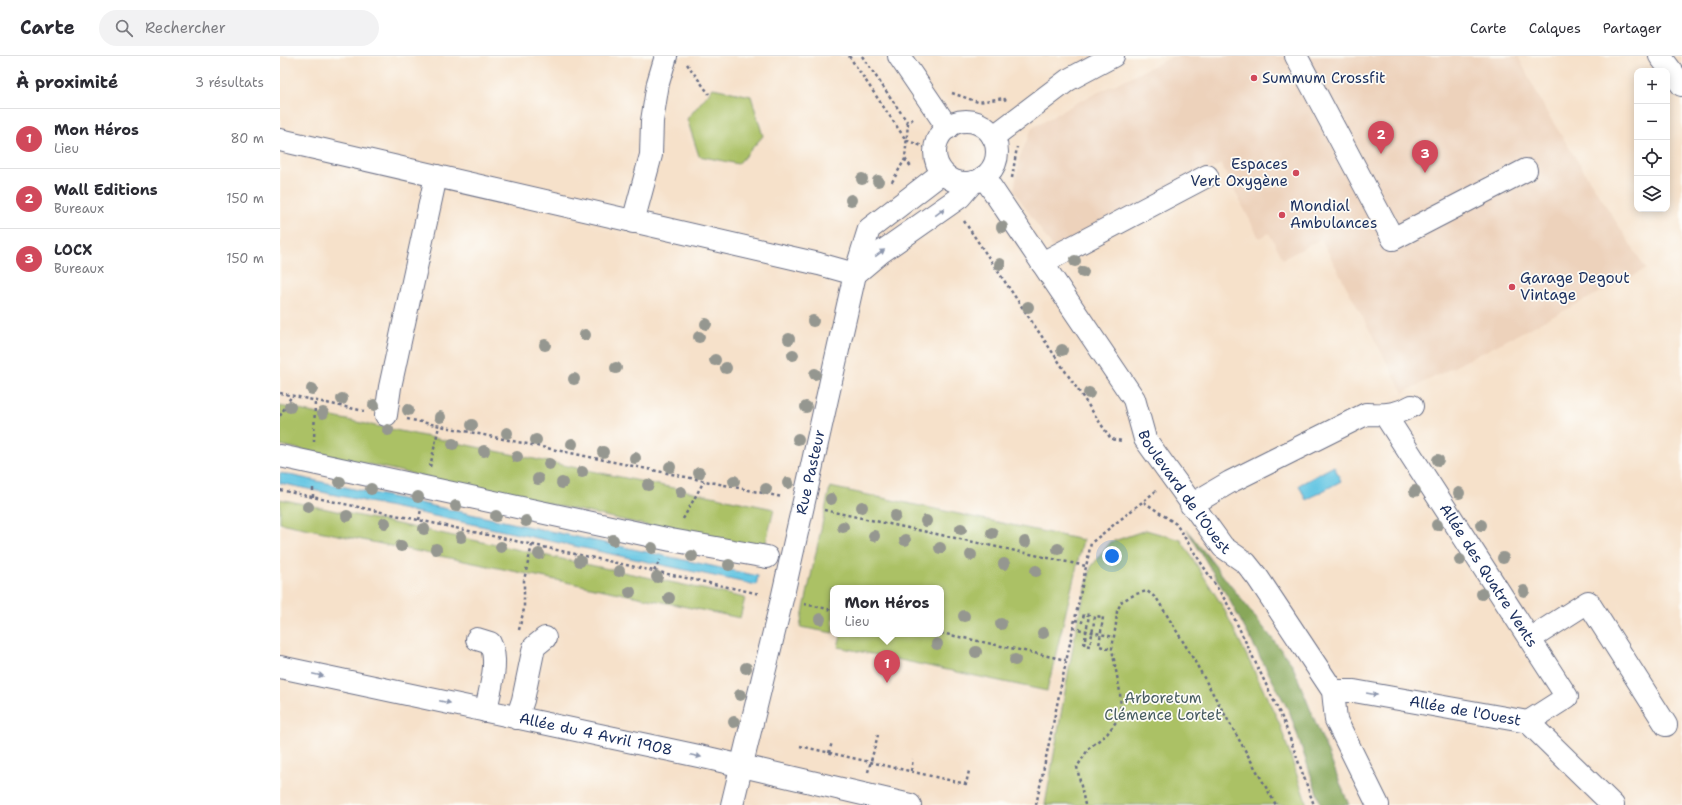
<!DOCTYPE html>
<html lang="fr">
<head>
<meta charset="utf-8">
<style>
  :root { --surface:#fff; --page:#f2f2f3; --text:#2b2b33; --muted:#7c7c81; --line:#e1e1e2; --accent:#d1495b }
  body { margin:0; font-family:"Shantell Sans",sans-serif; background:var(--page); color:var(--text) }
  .controls { position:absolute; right:12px; top:12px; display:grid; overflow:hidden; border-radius:8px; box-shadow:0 2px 10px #0003 }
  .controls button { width:36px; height:36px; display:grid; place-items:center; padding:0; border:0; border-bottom:1px solid var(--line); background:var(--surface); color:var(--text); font:20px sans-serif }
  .you { position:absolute; left:832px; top:500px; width:14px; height:14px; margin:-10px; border:3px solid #fff; border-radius:50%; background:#1a73e8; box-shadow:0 0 0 6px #1a73e833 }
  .badge { display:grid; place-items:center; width:26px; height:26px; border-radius:50%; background:var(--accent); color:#fff; font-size:13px; font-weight:700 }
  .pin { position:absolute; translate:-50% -33px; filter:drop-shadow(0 1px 2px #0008) }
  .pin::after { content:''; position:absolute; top:21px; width:14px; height:12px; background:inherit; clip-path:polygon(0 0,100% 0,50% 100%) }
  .popup { position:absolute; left:550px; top:529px; width:114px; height:52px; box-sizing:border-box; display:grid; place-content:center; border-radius:8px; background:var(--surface); filter:drop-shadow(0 1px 3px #0005); font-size:13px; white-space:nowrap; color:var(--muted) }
  .popup b { font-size:15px; color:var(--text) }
  .popup::after { content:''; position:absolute; left:50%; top:100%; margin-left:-8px; border:8px solid transparent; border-top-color:var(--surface) }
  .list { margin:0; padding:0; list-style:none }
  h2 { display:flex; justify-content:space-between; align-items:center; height:52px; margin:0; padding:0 16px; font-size:17px }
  h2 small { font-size:13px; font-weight:400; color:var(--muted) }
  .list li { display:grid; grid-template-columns:26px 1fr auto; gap:12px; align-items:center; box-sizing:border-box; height:60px; padding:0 16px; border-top:1px solid var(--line) }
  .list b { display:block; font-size:15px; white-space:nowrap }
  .list p { margin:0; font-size:13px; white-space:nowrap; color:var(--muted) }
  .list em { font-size:13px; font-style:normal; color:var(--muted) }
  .icon { flex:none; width:22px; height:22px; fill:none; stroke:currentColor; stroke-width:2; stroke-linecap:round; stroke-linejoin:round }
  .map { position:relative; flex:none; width:1402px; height:749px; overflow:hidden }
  header { display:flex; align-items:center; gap:24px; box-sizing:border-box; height:56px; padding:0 20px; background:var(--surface); border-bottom:1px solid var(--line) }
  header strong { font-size:19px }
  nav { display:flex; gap:22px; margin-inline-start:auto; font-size:14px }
  .search { width:280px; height:36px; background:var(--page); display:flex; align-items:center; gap:10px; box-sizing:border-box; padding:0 14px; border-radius:22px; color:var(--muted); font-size:15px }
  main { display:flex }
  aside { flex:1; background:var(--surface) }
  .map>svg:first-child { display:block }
  .built { fill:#edd2bb }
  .green { fill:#abc165; stroke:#637862 }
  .forest { fill:#88a75a; stroke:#526b5c }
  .water { fill:#65c6e3; stroke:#407aa0 }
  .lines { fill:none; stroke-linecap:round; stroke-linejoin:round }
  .minor-casing { stroke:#686d84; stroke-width:24 }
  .path { stroke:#686d84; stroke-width:2.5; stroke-dasharray:3 3; stroke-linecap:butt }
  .minor { stroke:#fff; stroke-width:22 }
  .tree { fill:#959790 }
  .oneway { fill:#8d97ae }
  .poi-dot { fill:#d1495b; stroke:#fdfcf7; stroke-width:1.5 }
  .labels { text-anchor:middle; stroke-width:3.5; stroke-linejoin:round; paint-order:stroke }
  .poi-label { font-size:15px; fill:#1b2f5e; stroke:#fdfcf7; text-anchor:start }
  .street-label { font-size:15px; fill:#1b2f5e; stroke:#fdfcf7 }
  .park-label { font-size:15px; fill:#465b60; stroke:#fdfcf7 }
</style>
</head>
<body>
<header>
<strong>Carte</strong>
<div class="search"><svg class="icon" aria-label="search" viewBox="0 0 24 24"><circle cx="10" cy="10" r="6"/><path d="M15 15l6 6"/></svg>Rechercher</div>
<nav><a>Carte</a><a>Calques</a><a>Partager</a></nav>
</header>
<main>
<aside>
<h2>À proximité<small>3 résultats</small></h2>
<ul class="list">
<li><span class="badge">1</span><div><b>Mon Héros</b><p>Lieu</p></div><em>80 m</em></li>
<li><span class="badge">2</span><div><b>Wall Editions</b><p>Bureaux</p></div><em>150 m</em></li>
<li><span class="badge">3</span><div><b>LOCX</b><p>Bureaux</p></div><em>150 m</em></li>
</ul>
</aside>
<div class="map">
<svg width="1402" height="749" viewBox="0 0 1402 749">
  <rect width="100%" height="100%" fill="#fdfcf7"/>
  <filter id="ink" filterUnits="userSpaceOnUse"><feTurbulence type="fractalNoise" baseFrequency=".025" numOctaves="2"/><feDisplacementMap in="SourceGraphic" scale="8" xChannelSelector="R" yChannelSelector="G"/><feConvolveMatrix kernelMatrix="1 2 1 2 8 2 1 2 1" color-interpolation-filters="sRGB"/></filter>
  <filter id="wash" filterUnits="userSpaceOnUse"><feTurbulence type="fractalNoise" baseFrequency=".012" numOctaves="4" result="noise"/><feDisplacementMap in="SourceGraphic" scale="16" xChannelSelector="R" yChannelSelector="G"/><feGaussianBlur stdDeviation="0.9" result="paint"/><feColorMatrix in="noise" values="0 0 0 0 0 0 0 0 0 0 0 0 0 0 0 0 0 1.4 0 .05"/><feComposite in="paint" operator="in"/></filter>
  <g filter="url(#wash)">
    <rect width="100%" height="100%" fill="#f6e1ca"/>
    <path class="built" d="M894,0H1238L1266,55L1366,213L1123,337L1041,183L1003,203L989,177L979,182L941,108L775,195L734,135L739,103L752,72L800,45Z"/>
    <path class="green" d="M433,32L471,40L483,80L458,108L419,100L407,63Z
      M0,350L494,453L484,495L0,389Z
      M550,431L803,484L767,635L558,591L561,579L557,578H661V532H553V577L520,571Z
      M0,443L465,542L460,562L0,467Z
      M866,474L901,484L943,551L999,666L1027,749H765L797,568L811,511L831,486Z"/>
    <path class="forest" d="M907,474L1012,608L1069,749H1041L1010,657L949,543Z"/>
    <path class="water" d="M1054,410L1061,425L1026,444L1019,429Z
      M0,417L478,520L476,529L0,427Z"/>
  </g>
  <g filter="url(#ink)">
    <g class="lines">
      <g class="minor-casing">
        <g id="minor">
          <path d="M619,0L668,72"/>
          <path d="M1016,0L1113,183L1246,114"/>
          <path d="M1380,0L1402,29"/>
          <circle cx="686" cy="96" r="31"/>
          <path d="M713,81L788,24L833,0"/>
          <path d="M0,84L539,208L575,218"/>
          <path id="s1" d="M704,121L854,343L865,383L943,491L966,507L978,522L1053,635L1056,664L1098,749"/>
          <path d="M353,166L371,99L372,65L378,27L386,0"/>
          <path d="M762,207L927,120"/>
          <path d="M575,218L600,197L680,141L693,126"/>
          <path d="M106,359L110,331L156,120"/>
          <path id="s2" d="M1105,359L1287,641L1248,666"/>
          <path d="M0,400L391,484L487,501"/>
          <path d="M911,449L950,426L1086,358C1105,359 1115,359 1132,350"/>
          <path d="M197,583L210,587C220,606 209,635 206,655"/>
          <path d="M1250,583L1308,546L1386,669"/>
          <path id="s3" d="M0,611L428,702L630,749"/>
          <path id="s4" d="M1053,635H1074L1248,666L1333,749"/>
          <path d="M237,662L243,644L254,591L265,582"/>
          <path id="s5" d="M452,749L502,543L575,218L589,173L662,117"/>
        </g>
      </g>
      <path class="path" d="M569,0L626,84L655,95
        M582,0L628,67
        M407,8L429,38
        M672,37L698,46L724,42L726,45
        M625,103L632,112
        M732,122L737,91
        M612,126L625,103L628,67L635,61
        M684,165L831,383L843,385
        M0,337L84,355
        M0,360L12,339
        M127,363L502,441
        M34,386L35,344
        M150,411L159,370
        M0,434L480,538
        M33,441V429
        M864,446L896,468L947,547L1004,666L1034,749
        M544,454L806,510
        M403,463L424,425
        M139,464L141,453
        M374,515L380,504
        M524,548L553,554
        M795,564L802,566L804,558L809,559L804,589L810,590L815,560L823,561L819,590L832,593
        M793,572L834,581
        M239,574L244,553V524L252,489
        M661,577L786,604
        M520,690L686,728L689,715
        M549,697L552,686
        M631,715L633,703
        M588,716L598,679
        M756,749L811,487L876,435
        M805,749L797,711L809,692L827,678L841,659L840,636L832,593L836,568L837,555L842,545L856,538L867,535L877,543L910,597L996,749"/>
      <use href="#minor" class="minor"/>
    </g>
    <g class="tree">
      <circle cx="582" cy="123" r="6"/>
      <circle cx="598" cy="125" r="6"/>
      <circle cx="571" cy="144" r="6"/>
      <circle cx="722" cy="171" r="6"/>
      <circle cx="795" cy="205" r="6"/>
      <circle cx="720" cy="208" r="6"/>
      <circle cx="803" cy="216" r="6"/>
      <circle cx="748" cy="251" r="6"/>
      <circle cx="533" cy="265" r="6"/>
      <circle cx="426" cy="268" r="6"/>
      <circle cx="305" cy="279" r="6"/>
      <circle cx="419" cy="281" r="6"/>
      <circle cx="509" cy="283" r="6"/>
      <circle cx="265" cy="289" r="6"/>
      <circle cx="782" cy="294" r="6"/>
      <circle cx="513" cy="299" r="6"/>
      <circle cx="435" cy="304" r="6"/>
      <circle cx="336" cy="312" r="6"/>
      <circle cx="446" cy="312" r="6"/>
      <circle cx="535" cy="318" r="6"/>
      <circle cx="294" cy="323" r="6"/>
      <circle cx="32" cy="333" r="6"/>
      <circle cx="809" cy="337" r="6"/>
      <circle cx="62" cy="343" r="6"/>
      <circle cx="94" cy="349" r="6"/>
      <circle cx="10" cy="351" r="6"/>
      <circle cx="526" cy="351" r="6"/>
      <circle cx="128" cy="354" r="6"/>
      <circle cx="43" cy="357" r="6"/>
      <circle cx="160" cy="361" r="6"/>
      <circle cx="192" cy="369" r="6"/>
      <circle cx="108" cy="374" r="6"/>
      <circle cx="227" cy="377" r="6"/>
      <circle cx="518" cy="383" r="6"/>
      <circle cx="256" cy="384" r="6"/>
      <circle cx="173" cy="388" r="6"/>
      <circle cx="292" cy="388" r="6"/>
      <circle cx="204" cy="395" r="6"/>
      <circle cx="323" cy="396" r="6"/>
      <circle cx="237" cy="401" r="6"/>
      <circle cx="355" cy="402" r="6"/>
      <circle cx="1158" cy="404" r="6"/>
      <circle cx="269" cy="408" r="6"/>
      <circle cx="390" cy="411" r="6"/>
      <circle cx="302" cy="416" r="6"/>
      <circle cx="419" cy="417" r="6"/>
      <circle cx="258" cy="423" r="6"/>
      <circle cx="454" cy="425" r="6"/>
      <circle cx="60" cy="426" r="6"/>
      <circle cx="282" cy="427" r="6"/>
      <circle cx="508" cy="427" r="6"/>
      <circle cx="368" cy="429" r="6"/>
      <circle cx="91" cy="433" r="6"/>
      <circle cx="486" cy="433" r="6"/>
      <circle cx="1135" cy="435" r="6"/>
      <circle cx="401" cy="436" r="6"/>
      <circle cx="1179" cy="437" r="6"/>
      <circle cx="138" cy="441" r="6"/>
      <circle cx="551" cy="443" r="6"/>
      <circle cx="176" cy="450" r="6"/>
      <circle cx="28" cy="451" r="6"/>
      <circle cx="582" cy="451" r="6"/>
      <circle cx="67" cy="460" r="6"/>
      <circle cx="216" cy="460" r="6"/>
      <circle cx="615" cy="460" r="6"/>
      <circle cx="246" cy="465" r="6"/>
      <circle cx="646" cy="465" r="6"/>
      <circle cx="105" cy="467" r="6"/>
      <circle cx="1157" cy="469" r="6"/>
      <circle cx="1201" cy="469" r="6"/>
      <circle cx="563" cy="471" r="6"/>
      <circle cx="144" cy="473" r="6"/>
      <circle cx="681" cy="473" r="6"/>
      <circle cx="712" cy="477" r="6"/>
      <circle cx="594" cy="480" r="6"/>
      <circle cx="181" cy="481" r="6"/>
      <circle cx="333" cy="484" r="6"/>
      <circle cx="625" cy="484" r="6"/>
      <circle cx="745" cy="486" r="6"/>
      <circle cx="121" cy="490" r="6"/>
      <circle cx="221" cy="491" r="6"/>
      <circle cx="372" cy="492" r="6"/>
      <circle cx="660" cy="492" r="6"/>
      <circle cx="156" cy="493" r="6"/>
      <circle cx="778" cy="493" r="6"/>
      <circle cx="259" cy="498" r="6"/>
      <circle cx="691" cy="499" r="6"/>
      <circle cx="412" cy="500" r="6"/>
      <circle cx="1223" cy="502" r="6"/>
      <circle cx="1180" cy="504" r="6"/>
      <circle cx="300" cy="505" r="6"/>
      <circle cx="724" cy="508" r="6"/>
      <circle cx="449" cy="509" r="6"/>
      <circle cx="339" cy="515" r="6"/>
      <circle cx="756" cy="515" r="6"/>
      <circle cx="377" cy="521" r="6"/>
      <circle cx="1244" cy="535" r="6"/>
      <circle cx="350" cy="536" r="6"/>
      <circle cx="1202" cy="538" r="6"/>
      <circle cx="389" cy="542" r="6"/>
      <circle cx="684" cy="560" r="6"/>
      <circle cx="540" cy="563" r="6"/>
      <circle cx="721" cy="568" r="6"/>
      <circle cx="763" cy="577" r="6"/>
      <circle cx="657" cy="588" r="6"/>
      <circle cx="696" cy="596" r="6"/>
      <circle cx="735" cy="604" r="6"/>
      <circle cx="466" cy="612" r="6"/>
      <circle cx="460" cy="639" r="6"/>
      <circle cx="454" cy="666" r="6"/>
    </g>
    <defs><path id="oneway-solid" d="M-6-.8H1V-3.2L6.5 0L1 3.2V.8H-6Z"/></defs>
    <g class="oneway">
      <use href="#oneway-solid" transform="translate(660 156) rotate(-36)"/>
      <use href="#oneway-solid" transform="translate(600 197) rotate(-36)"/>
      <use href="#oneway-solid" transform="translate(38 619) rotate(12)"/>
      <use href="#oneway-solid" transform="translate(1092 638) rotate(10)"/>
      <use href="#oneway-solid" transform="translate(165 646) rotate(12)"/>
      <use href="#oneway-solid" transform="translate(416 700) rotate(12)"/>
    </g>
  </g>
  <g class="poi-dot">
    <circle cx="974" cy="22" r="4"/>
    <circle cx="1016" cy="117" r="4"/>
    <circle cx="1002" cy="159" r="4"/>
    <circle cx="1232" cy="231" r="4"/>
  </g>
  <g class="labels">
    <g class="poi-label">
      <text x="982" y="27">Summum Crossfit</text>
      <text x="1008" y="113" text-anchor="end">Espaces<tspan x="1008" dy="17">Vert Oxygène</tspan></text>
      <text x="1010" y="155">Mondial<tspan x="1010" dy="17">Ambulances</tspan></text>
      <text x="1240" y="227">Garage Degout<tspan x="1240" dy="17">Vintage</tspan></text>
    </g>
    <g class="street-label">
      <text dy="5" stroke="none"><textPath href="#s5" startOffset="342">Rue Pasteur</textPath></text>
      <text dy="5" stroke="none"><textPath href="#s1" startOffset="375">Boulevard de l'Ouest</textPath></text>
      <text dy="5" stroke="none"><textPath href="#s2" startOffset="191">Allée des Quatre Vents</textPath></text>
      <text dy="5" stroke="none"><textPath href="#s4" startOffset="134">Allée de l'Ouest</textPath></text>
      <text dy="5" stroke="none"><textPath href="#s3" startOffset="323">Allée du 4 Avril 1908</textPath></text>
    </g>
    <g class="park-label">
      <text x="883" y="647">Arboretum<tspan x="883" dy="17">Clémence Lortet</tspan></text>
    </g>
  </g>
</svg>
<div class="controls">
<button>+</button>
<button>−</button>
<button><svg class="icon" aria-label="locate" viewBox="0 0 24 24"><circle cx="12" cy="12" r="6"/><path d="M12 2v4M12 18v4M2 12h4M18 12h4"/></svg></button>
<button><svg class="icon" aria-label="layers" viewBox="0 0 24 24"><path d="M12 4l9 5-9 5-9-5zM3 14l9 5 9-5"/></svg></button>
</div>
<div class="you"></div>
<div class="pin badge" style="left:607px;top:627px">1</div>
<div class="popup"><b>Mon Héros</b>Lieu</div>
<div class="pin badge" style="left:1101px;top:98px">2</div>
<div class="pin badge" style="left:1145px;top:117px">3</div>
</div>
</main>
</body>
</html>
